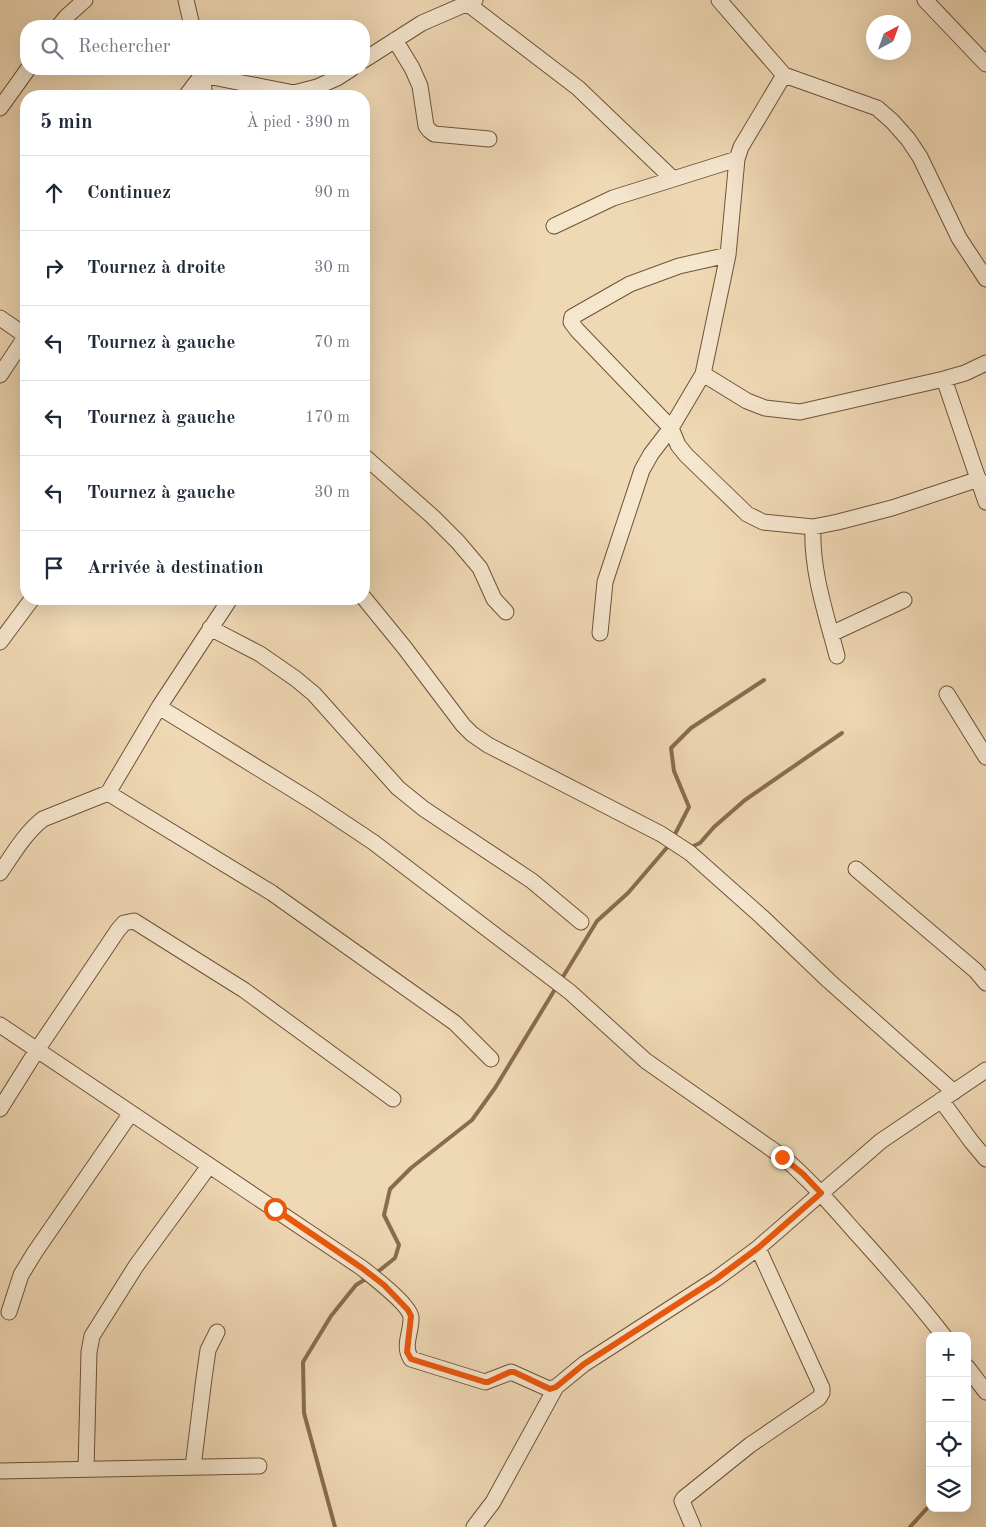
<!DOCTYPE html>
<html lang="fr">
<head>
<meta charset="utf-8">
<style>
  :root { --surface:#fff; --page:#f6f6f7; --text:#1f2937; --muted:#747a83; --line:#e0e1e3 }
  body { margin:0; font-family:"Old Standard TT",serif; background:var(--page); color:var(--text) }
  .controls { position:absolute; right:15px; bottom:15px; display:grid; overflow:hidden; border-radius:10px; box-shadow:0 5px 20px #0002 }
  .controls button { width:45px; height:45px; display:grid; place-items:center; padding:0; border:0; border-bottom:1px solid var(--line); background:var(--surface); color:var(--text); font:25px sans-serif }
  .compass { position:absolute; left:866px; top:15px; width:45px; height:45px; border-radius:50%; background:var(--surface); box-shadow:0 5px 20px #0002; rotate:41deg }
  .stop { position:absolute; width:15px; height:15px; margin:-11px; border:4px solid #ea580c; border-radius:50%; background:#fff }
  .stop.end { background:#ea580c; border-color:#fff; box-shadow:0 1px 5px #0008 }
  .list { margin:0; padding:0; list-style:none }
  h2 { display:flex; justify-content:space-between; align-items:center; height:65px; margin:0; padding:0 20px; font-size:21px }
  h2 small { font-size:16px; font-weight:400; color:var(--muted) }
  .list li { display:grid; grid-template-columns:32px 1fr auto; gap:15px; align-items:center; box-sizing:border-box; height:75px; padding:0 20px; border-top:1px solid var(--line) }
  .list b { display:block; font-size:19px; white-space:nowrap }
  .list em { font-size:16px; font-style:normal; color:var(--muted) }
  .icon { flex:none; width:28px; height:28px; fill:none; stroke:currentColor; stroke-width:2; stroke-linecap:round; stroke-linejoin:round }
  .map { position:relative; flex:none; width:986px; height:1527px; overflow:hidden }
  .search { position:absolute; background:var(--surface); box-shadow:0 5px 20px #0002; left:20px; top:20px; width:350px; height:55px; display:flex; align-items:center; gap:12px; box-sizing:border-box; padding:0 18px; border-radius:20px; color:var(--muted); font-size:19px }
  .panel { position:absolute; background:var(--surface); box-shadow:0 5px 20px #0002; left:20px; top:90px; width:350px; height:515px; border-radius:20px }
  .map>svg:first-child { display:block }
  .lines { fill:none; stroke-linecap:round; stroke-linejoin:round }
  .stream { stroke:#886c50; stroke-width:4 }
  .minor-casing { stroke:#705238; stroke-width:17 }
  .minor { stroke:#f5e6ce; stroke-width:15 }
  .route { stroke:#ea580c; stroke-width:6 }
</style>
</head>
<body>
<div class="map">
<svg width="986" height="1527" viewBox="0 0 986 1527">
  <rect width="100%" height="100%" fill="#efd8b4"/>
  <filter id="stains"><feTurbulence type="fractalNoise" baseFrequency=".004" numOctaves="4"/><feColorMatrix values="0 0 0 0 .2 0 0 0 0 .09 0 0 0 0 .02 0 0 0 .5 -.17"/></filter>
  <radialGradient id="worn" r=".72"><stop offset=".6" stop-color="#630" stop-opacity="0"/><stop offset="1" stop-color="#630" stop-opacity=".3"/></radialGradient>
  <g class="lines">
    <path class="stream" d="M673,838L689,807L674,771L671,748L691,728L764,680
      M691,847L700,843L714,827L745,800L842,733
      M561,980L597,921L628,893L670,844
      M375,1274L395,1258L399,1245L384,1215L390,1189L411,1168L472,1120L495,1088L557,986
      M335,1527L304,1413L303,1362L331,1316L356,1285L369,1277
      M910,1527L930,1505"/>
    <g class="minor-casing">
      <path id="minor" d="M186,0L192,26
        M925,0L986,64
        M468,4L578,88L673,179
        M59,26L66,17L85,0
        M395,40L412,68L420,86L426,126L429,130L434,134L489,139
        M364,60L422,23L475,0
        M784,75L877,108L892,121L908,139L920,157L959,238L986,279
        M186,96L202,75L201,70
        M205,96L202,75L294,93L317,87L337,78L351,69
        M0,108L28,69
        M554,226L613,198L737,159
        M728,255L679,266L630,284L572,317L571,322L577,330L671,428L678,445L686,455L747,514L763,522L813,527L838,522L892,508L979,479
        M0,318L26,336
        M703,374L747,401L765,408L800,412L944,379L965,373L986,363
        M0,375L26,336
        M944,379L986,502
        M364,456L433,517L458,542L480,568L494,599L506,612
        M813,527C811,570 826,614 837,656
        M364,598L404,647L463,725L472,734L488,745L661,834L690,853L762,917L829,981L954,1092
        M210,628L260,654L296,679L314,694L398,788L424,809L532,881L581,922
        M600,633L605,582L642,470L651,454L671,428L703,374L728,255L737,159L741,147L784,75L719,0
        M831,634L904,600
        M0,642L32,599
        M947,694L986,757
        M159,707L313,802L373,842L570,992L646,1061L783,1157C810,1180 833,1207 857,1234C887,1267 916,1300 944,1336
        M108,793L272,893L455,1023L491,1059
        M856,869L976,971L986,983
        M0,873C13,854 25,833 43,819L108,793L159,707L230,599
        M0,1025L362,1268C373,1277 409,1304 411,1317C412,1332 402,1345 411,1359L485,1382L511,1372L549,1389L556,1387
        M941,1100L971,1141L986,1159
        M0,1109L37,1050L118,930L124,923L134,921L244,990L393,1099
        M9,1312L21,1275L35,1252L131,1113
        M967,1367L986,1392
        M193,1467L204,1378L208,1350L217,1332
        M86,1469L89,1352L92,1336L136,1266L209,1166
        M0,1471L259,1466
        M474,1527L493,1502L556,1387L584,1364L716,1279L758,1248L881,1141L986,1070
        M693,1527L682,1501L684,1498L750,1445L819,1398L822,1393V1388L758,1248"/>
    </g>
    <use href="#minor" class="minor"/>
  </g>
  <g class="lines">
    <path class="route" d="M275,1209L362,1268L384,1285L408,1310L411,1316L407,1352L411,1359L485,1382H488L510,1372H514L550,1389L556,1387L584,1364L716,1279L758,1248L821,1193L803,1174L782,1157"/>
  </g>
  <rect width="100%" height="100%" filter="url(#stains)"/>
  <rect width="100%" height="100%" fill="url(#worn)"/>
</svg>
<div class="controls">
<button>+</button>
<button>−</button>
<button><svg class="icon" aria-label="locate" viewBox="0 0 24 24"><circle cx="12" cy="12" r="6"/><path d="M12 2v4M12 18v4M2 12h4M18 12h4"/></svg></button>
<button><svg class="icon" aria-label="layers" viewBox="0 0 24 24"><path d="M12 4l9 5-9 5-9-5zM3 14l9 5 9-5"/></svg></button>
</div>
<svg class="compass" viewBox="-18 -18 36 36"><path d="M0-13l5 13h-10z" fill="#e53935"/><path d="M0 13l5-13h-10z" fill="#747a83"/></svg>
<div class="stop" style="left:275px;top:1209px"></div>
<div class="stop end" style="left:782px;top:1157px"></div>
<div class="search"><svg class="icon" aria-label="search" viewBox="0 0 24 24"><circle cx="10" cy="10" r="6"/><path d="M15 15l6 6"/></svg>Rechercher</div>
<section class="panel">
<h2>5 min<small>À pied · 390 m</small></h2>
<ul class="list">
<li><svg class="icon" aria-label="ahead" viewBox="0 0 24 24"><path d="M12 20V5M6 11l6-6 6 6"/></svg><div><b>Continuez</b></div><em>90 m</em></li>
<li><svg class="icon" aria-label="right" viewBox="0 0 24 24"><path d="M7 20v-9h11M14 6l5 5-5 5"/></svg><div><b>Tournez à droite</b></div><em>30 m</em></li>
<li><svg class="icon" aria-label="left" viewBox="0 0 24 24"><path d="M17 20v-9H6M10 6l-5 5 5 5"/></svg><div><b>Tournez à gauche</b></div><em>70 m</em></li>
<li><svg class="icon" aria-label="left" viewBox="0 0 24 24"><path d="M17 20v-9H6M10 6l-5 5 5 5"/></svg><div><b>Tournez à gauche</b></div><em>170 m</em></li>
<li><svg class="icon" aria-label="left" viewBox="0 0 24 24"><path d="M17 20v-9H6M10 6l-5 5 5 5"/></svg><div><b>Tournez à gauche</b></div><em>30 m</em></li>
<li><svg class="icon" aria-label="arrive" viewBox="0 0 24 24"><path d="M6 21V4h12l-3 4 3 4H6"/></svg><div><b>Arrivée à destination</b></div></li>
</ul>
</section>
</div>
</body>
</html>
